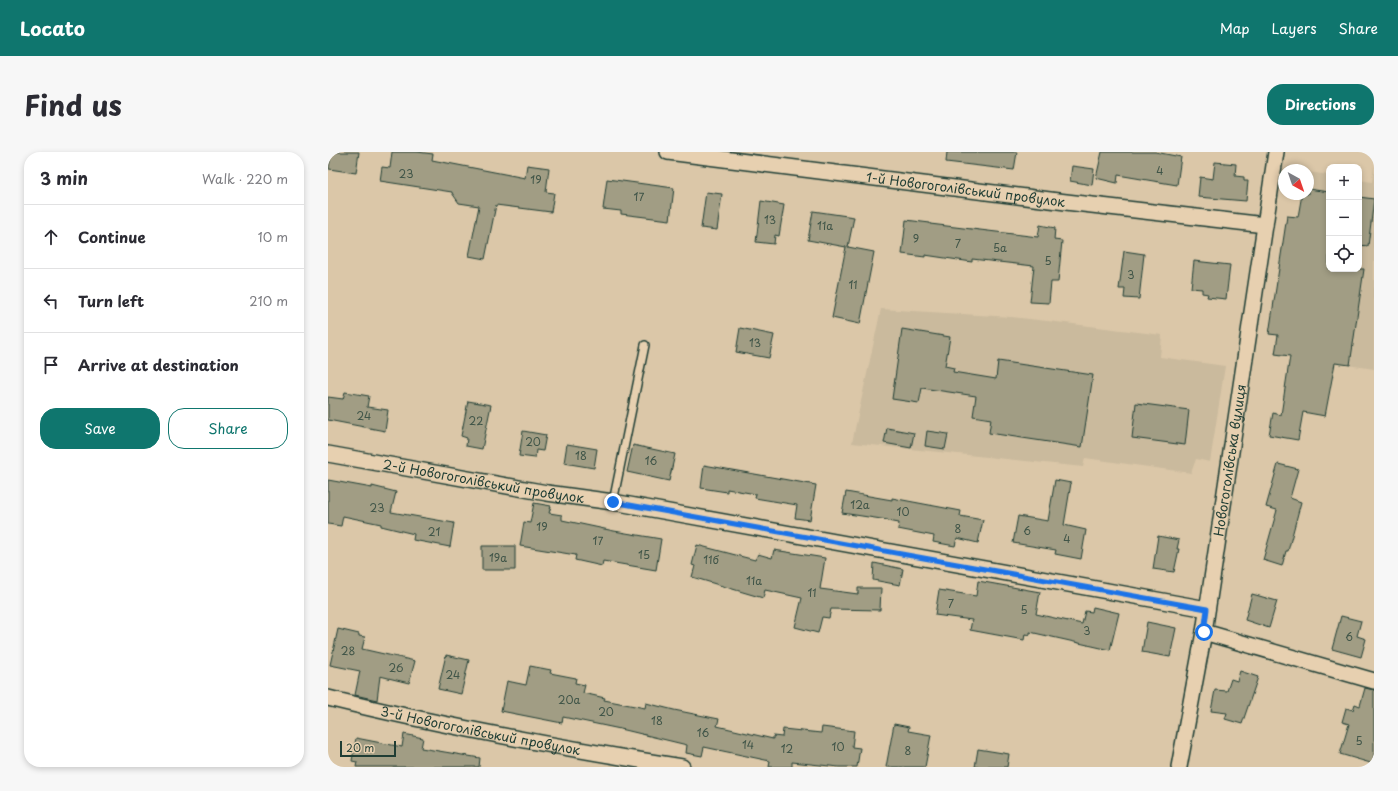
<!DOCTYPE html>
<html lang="en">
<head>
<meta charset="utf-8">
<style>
  :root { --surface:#fff; --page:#f7f7f7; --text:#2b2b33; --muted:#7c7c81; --line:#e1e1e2; --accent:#0f766e }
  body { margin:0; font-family:"Playpen Sans",sans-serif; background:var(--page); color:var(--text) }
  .controls { position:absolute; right:12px; top:12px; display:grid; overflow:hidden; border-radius:8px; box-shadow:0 2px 6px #0003 }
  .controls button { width:36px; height:36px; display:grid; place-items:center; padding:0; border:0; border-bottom:1px solid var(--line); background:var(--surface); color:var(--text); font:20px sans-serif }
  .compass { position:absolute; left:950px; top:12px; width:36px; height:36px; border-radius:50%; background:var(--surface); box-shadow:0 2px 6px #0003; rotate:140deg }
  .scale { position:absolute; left:12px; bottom:10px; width:56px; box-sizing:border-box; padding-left:4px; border:2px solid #1f3d34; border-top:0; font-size:11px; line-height:14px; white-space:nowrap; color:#1f3d34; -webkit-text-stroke:3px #e7d0b0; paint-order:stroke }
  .stop { position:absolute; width:12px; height:12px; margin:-9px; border:3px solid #1a73e8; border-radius:50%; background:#fff }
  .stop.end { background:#1a73e8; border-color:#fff; box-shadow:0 1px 4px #0008 }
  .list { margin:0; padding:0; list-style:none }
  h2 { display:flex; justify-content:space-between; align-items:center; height:52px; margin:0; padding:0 16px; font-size:17px }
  h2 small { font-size:13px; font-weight:400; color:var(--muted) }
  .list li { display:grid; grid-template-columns:26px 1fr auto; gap:12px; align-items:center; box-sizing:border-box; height:64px; padding:0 16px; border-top:1px solid var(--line) }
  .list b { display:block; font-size:15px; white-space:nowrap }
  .list em { font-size:13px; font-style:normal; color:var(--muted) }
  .actions { display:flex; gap:8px; padding:12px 16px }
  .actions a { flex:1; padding:9px 0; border:1px solid var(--accent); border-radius:16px; text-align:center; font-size:14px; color:var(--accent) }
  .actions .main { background:var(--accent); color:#fff }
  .icon { flex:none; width:22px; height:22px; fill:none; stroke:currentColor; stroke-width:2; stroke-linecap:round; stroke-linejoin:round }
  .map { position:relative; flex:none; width:1046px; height:615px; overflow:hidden; border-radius:16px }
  header { display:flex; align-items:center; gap:24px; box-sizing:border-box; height:56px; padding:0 20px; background:var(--accent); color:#fff }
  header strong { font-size:19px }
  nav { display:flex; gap:22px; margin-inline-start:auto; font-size:14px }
  .intro { display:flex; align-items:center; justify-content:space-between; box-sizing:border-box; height:96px; padding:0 24px }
  h1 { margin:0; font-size:28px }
  .button { padding:10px 18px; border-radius:16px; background:var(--accent); color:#fff; font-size:14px; font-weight:700 }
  main { display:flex; gap:24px; padding:0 24px }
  aside { flex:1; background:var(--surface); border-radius:16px; box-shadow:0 2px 6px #0003 }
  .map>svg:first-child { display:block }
  .built { fill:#caba9d }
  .building { fill:#a19d84; stroke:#1f3d34 }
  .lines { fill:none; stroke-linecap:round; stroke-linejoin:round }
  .service-casing { stroke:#1f3d34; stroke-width:10 }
  .minor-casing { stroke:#1f3d34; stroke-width:18 }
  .service { stroke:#e7d0b0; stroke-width:7 }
  .minor { stroke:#e7d0b0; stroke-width:15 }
  .route { stroke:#1a73e8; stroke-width:5 }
  .labels { text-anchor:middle; stroke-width:4; stroke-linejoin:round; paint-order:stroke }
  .number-label { font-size:11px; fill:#405548 }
  .street-label { font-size:13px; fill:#1f3d34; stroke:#e7d0b0 }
</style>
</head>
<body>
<header>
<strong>Locato</strong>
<nav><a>Map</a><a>Layers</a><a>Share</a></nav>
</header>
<div class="intro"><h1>Find us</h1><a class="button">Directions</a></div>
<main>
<aside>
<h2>3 min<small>Walk · 220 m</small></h2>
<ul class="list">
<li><svg class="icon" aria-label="ahead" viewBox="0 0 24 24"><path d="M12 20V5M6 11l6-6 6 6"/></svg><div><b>Continue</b></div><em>10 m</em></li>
<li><svg class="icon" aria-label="left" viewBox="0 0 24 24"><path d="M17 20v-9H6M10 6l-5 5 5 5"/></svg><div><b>Turn left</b></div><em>210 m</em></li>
<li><svg class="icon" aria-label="arrive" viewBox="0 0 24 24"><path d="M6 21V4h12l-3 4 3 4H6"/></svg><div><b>Arrive at destination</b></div></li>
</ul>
<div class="actions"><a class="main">Save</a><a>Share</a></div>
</aside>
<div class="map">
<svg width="1046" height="615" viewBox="0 0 1046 615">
  <rect width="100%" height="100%" fill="#dbc7a8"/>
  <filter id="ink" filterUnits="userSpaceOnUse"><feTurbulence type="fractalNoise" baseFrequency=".025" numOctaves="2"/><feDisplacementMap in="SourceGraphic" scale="8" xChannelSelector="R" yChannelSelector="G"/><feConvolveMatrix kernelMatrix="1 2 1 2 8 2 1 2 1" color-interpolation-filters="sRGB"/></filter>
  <g filter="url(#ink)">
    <path class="built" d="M1046,12V217L947,202L950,183L941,182L959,64L970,65L980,42V20L1001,23V117H1031V28L1044,30Z
      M553,157L683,165L737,171L834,183L832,205L897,214L882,310L868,307L863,321L757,306L755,315L524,291Z"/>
    <path class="building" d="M3,0H31L28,21L1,17Z
      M64,0H89L105,2L104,8L197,26L199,13L221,16L218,40L226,41L223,60L168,53L157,107L141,104L151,54L131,51L124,41V40L52,29L54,15L62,16Z
      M619,0H689L686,18L618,10Z
      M774,0H827L853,5L849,33L790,23L789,31L768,26Z
      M887,10L908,12L907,24L916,25V29H920L918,49L870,45L872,25L885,27Z
      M744,14L766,17L764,33L742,29Z
      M279,27L346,36L342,68L293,62V59L275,57Z
      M980,37L1001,40V117H1036L1022,213L1007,211L997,264L975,260L970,288L941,283L945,261L953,263L962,204L947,202L950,183L941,182L959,64L970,65L974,42H980Z
      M378,40L394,42L389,78L373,76Z
      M1031,45L1046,47L1040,94L1031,93Z
      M433,49L456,53L451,84L447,83L446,92L428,90Z
      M485,59L526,65L520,95L546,100L532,172L504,166L518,95L480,88Z
      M578,68L602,71V72L710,85L712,73L727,76L726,88L734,89L730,130H723L721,151L702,150L706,114L644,107V110L597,103V105L574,102Z
      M796,99L816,102L811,147L796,146L797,137H791Z
      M866,109L902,113L898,147L879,145L880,142L874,141V137L863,136Z
      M412,176L446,183L441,206L408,200Z
      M574,177L622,185L617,214L626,216L625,220L668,227L670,209L765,223L754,295L661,281L663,267L645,264L648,244L594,236L591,251L564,247Z
      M17,240L41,244L39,255L60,258L57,279L0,268V245L15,247Z
      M140,249L163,253L154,297L138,294L139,286L133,284Z
      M808,251L861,258L857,293L804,286Z
      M559,276L586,281L583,296L556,291Z
      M195,279L218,283L215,299L208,298L207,306L191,304Z
      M599,279L620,282L617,297L597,294Z
      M239,292L269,297L266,316L236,311Z
      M305,293L347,302L341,329L299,320Z
      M950,312L970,317L962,346L973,350L960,399H958L954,414L935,408L949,358L938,355Z
      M376,313L488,333L482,368L467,366L469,353L427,346L428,342L399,337V340L373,336Z
      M0,328L44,336V334L68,340L63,360L126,371L122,395L85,388L86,382L53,374V372L15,364L13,374L0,372Z
      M727,328L743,331L736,373L758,378L753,407L727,402L728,398L685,391L690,364L720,369Z
      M518,340L564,348V346L633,359L632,364L655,368L650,391L629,386L627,394L605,390L606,384L570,377L571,371L560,369V368L514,361Z
      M206,351L223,354L221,361L234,363V368L286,379L333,387L328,418L275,409L274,414L247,408L248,403L192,394L196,370L202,371Z
      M830,384L851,388L849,397H851L846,420L825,417Z
      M369,393L427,408L430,402L444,406L446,398L497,406L492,437L530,442V436H553L552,458L503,457L501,466L494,465L490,481L467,475L474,446L437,438L435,446L364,425L367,414L364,413Z
      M154,394H187V418H154Z
      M546,411L575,417L572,433L545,428Z
      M650,429L712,440L708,462L754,472L757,459L764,460L765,455L791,461L782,498L702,480V483L697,482L696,488L642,478L644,468L607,463L611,438L648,444Z
      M924,442L949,449L941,476L917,468Z
      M1013,464L1033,469L1029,484L1038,487L1033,505L1004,497Z
      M819,470L848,476L842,505L814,500Z
      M10,477L31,482V484L37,485L34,497L87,509L81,531L52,524L49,548L27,543L32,519L2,513Z
      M118,503L141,508L133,542L110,537Z
      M202,514L223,518L222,521L248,526L247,531L257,533L255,541L277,546L276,548L317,556L318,551L346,558L391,567L389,574L445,587V584L454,585L455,577L493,581L494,575L526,579L524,595L532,596L529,615H511L464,610V615H441L442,609L376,595L374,604L358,601L359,593L297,578L235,565L234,571L173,559L179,529L198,533Z
      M912,519L930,525L914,572L897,567L899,561L883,559L887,538L899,539L903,527L909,529Z
      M1037,536L1046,538V612L1012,602L1021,572L1014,570L1018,556L1025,558L1027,552L1032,554Z
      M566,572L581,575L580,579L603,583L597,615H558Z
      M76,582L95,586L93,596L152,606L151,615H28L29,610L24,609L28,586L74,595Z
      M650,597L681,602L679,615H647Z"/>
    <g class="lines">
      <g class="service-casing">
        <path id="service" d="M285,350L317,193"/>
      </g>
      <g class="minor-casing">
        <g id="minor">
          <path id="s1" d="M340,0L738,50L937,73"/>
          <path id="s2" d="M0,302L219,341L285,350L879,457"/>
          <path d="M876,480L1046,529"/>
          <path id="s3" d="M0,546C117,575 235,596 354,615"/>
          <path id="s4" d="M851,615L876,480L948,0"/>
        </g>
      </g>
      <use href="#service" class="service"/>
      <use href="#minor" class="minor"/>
    </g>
  </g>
  <g class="lines" filter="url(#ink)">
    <path class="route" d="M285,350L879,457L876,480"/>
  </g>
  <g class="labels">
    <g class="number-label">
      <text x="832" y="23">4</text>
      <text x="78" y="26">23</text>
      <text x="208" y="32">19</text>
      <text x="311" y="49">17</text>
      <text x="442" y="72">13</text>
      <text x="497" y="78">11а</text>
      <text x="588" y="91">9</text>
      <text x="630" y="96">7</text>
      <text x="672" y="100">5а</text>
      <text x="720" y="113">5</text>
      <text x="803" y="127">3</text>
      <text x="525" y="137">11</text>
      <text x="427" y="195">13</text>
      <text x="36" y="268">24</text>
      <text x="148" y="273">22</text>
      <text x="205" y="294">20</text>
      <text x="253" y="308">18</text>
      <text x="323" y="313">16</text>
      <text x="532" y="357">12а</text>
      <text x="49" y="360">23</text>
      <text x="575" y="364">10</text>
      <text x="214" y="379">19</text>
      <text x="630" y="381">8</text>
      <text x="699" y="383">6</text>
      <text x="106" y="384">21</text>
      <text x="739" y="391">4</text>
      <text x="270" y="393">17</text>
      <text x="316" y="407">15</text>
      <text x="170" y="410">19а</text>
      <text x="383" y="412">11б</text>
      <text x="426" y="433">11а</text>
      <text x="484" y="445">11</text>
      <text x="623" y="456">7</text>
      <text x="696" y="462">5</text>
      <text x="759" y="483">3</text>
      <text x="1021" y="489">6</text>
      <text x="20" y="503">28</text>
      <text x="68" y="520">26</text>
      <text x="125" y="527">24</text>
      <text x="241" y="552">20а</text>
      <text x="278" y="564">20</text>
      <text x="329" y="573">18</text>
      <text x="375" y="585">16</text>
      <text x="1031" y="593">5</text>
      <text x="420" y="597">14</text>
      <text x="510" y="599">10</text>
      <text x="459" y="601">12</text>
      <text x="580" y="603">8</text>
    </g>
    <g class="street-label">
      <text dy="5" stroke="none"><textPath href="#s1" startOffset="300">1-й Новогоголівський провулок</textPath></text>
      <text dy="5" stroke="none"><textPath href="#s4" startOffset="311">Новогоголівська вулиця</textPath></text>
      <text dy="5" stroke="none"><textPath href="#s2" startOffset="158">2-й Новогоголівський провулок</textPath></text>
      <text dy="5" stroke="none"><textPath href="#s3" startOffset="156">3-й Новогоголівський провулок</textPath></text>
    </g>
  </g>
</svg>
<div class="controls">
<button>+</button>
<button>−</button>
<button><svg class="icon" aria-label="locate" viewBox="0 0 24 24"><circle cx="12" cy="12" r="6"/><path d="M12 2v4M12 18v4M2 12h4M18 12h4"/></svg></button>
</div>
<svg class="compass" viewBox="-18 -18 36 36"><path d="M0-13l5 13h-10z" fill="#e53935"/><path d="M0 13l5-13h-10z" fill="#7c7c81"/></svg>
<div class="scale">20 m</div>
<div class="stop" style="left:876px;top:480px"></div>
<div class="stop end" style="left:285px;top:350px"></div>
</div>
</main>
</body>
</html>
